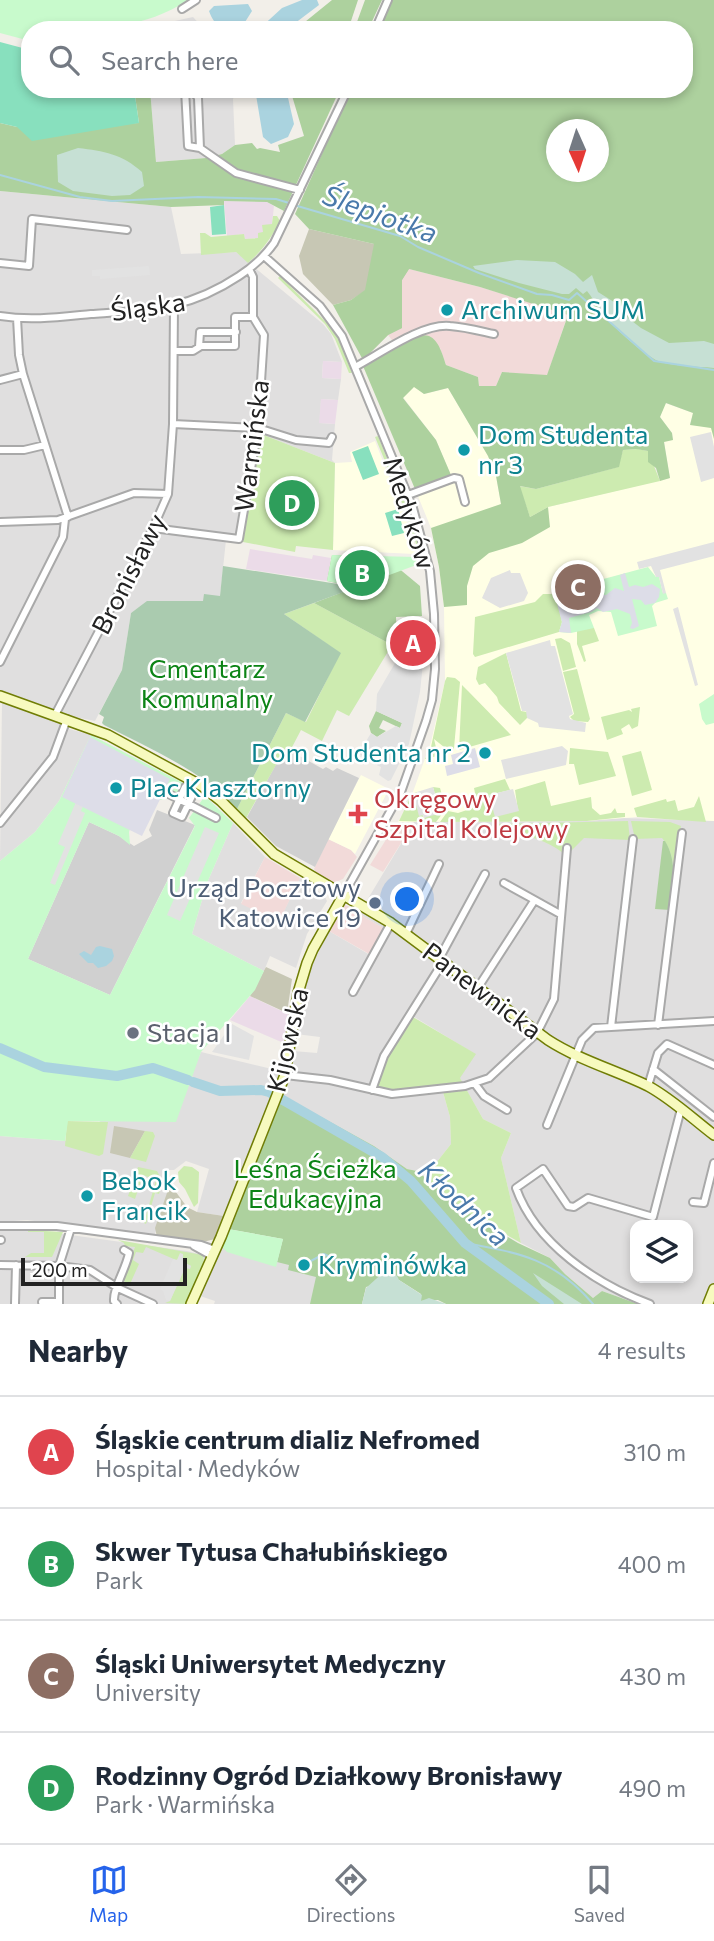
<!DOCTYPE html>
<html lang="en">
<head>
<meta charset="utf-8">
<style>
  :root { --surface:#fff; --page:#f2f2f3; --text:#1f2937; --muted:#747a83; --line:#e0e1e3; --accent:#2563eb }
  body { margin:0; font-family:Commissioner,sans-serif; background:var(--page); color:var(--text) }
  .controls { position:absolute; right:21px; bottom:21px; display:grid; overflow:hidden; border-radius:14px; box-shadow:0 4px 10px #0003 }
  .controls button { width:63px; height:63px; display:grid; place-items:center; padding:0; border:0; border-bottom:2px solid var(--line); background:var(--surface); color:var(--text); font:35px sans-serif }
  .compass { position:absolute; left:546px; top:119px; width:63px; height:63px; border-radius:50%; background:var(--surface); box-shadow:0 4px 10px #0003; rotate:177deg }
  .scale { position:absolute; left:21px; bottom:18px; width:166px; box-sizing:border-box; padding-left:7px; border:4px solid #222; border-top:0; font-size:19px; line-height:24px; white-space:nowrap; color:#222; -webkit-text-stroke:5px #fff; paint-order:stroke }
  .you { position:absolute; left:408px; top:900px; width:24px; height:24px; margin:-18px; border:5px solid #fff; border-radius:50%; background:#1a73e8; box-shadow:0 0 0 10px #1a73e833 }
  .badge { display:grid; place-items:center; width:46px; height:46px; border-radius:50%; background:var(--accent); color:#fff; font-size:23px; font-weight:700 }
  .pin { position:absolute; translate:-50% -50%; border:4px solid #fff; box-shadow:0 2px 7px #0006 }
  .list { margin:0; padding:0; list-style:none }
  h2 { display:flex; justify-content:space-between; align-items:center; height:91px; margin:0; padding:0 28px; font-size:30px }
  h2 small { font-size:23px; font-weight:400; color:var(--muted) }
  .list li { display:grid; grid-template-columns:46px 1fr auto; gap:21px; align-items:center; box-sizing:border-box; height:112px; padding:0 28px; border-top:2px solid var(--line) }
  .list b { display:block; font-size:26px; white-space:nowrap }
  .list p { margin:0; font-size:23px; white-space:nowrap; color:var(--muted) }
  .list em { font-size:23px; font-style:normal; color:var(--muted) }
  .icon { flex:none; width:38px; height:38px; fill:none; stroke:currentColor; stroke-width:2; stroke-linecap:round; stroke-linejoin:round }
  .map { position:relative; flex:none; width:714px; height:1304px; overflow:hidden }
  .search { position:absolute; background:var(--surface); box-shadow:0 4px 10px #0003; left:21px; right:21px; top:21px; height:77px; display:flex; align-items:center; gap:18px; box-sizing:border-box; padding:0 24px; border-radius:28px; color:var(--muted); font-size:26px }
  .sheet { height:539px; background:var(--surface) }
  nav { display:flex; justify-content:space-around; align-items:center; box-sizing:border-box; height:98px; border-top:2px solid var(--line); background:var(--surface); font-size:19px; color:var(--muted) }
  nav a { display:grid; justify-items:center; gap:4px }
  nav .on { color:var(--accent) }
  .map>svg:first-child { display:block }
  .residential { fill:#e0dfdf; fill-rule:evenodd }
  .commercial { fill:#f2dad9 }
  .industrial { fill:#ebdbe8 }
  .education { fill:#ffffe5 }
  .religious { fill:#d0d0d0 }
  .construction { fill:#c7c7b4 }
  .grass { fill:#cdebb0 }
  .forest { fill:#add19e; fill-rule:evenodd }
  .wetland { fill:#c6e0d4 }
  .cemetery { fill:#aacbaf }
  .park { fill:#c8facc }
  .pitch { fill:#88e0be }
  .parking { fill:#e2e2e2 }
  .plaza { fill:#dddde8 }
  .water { fill:#aad3df }
  .lines { fill:none; stroke-linecap:round; stroke-linejoin:round }
  .stream { stroke:#aad3df; stroke-width:2 }
  .river { stroke:#aad3df; stroke-width:10 }
  .street-casing { stroke:#a9a9a9; stroke-width:10 }
  .secondary-casing { stroke:#707d05; stroke-width:12 }
  .street { stroke:#fff; stroke-width:6 }
  .secondary { stroke:#f7fabf; stroke-width:9 }
  .culture-dot { fill:#0f9aa8; stroke:#fff; stroke-width:2.5 }
  .health-dot { fill:#e0444e; stroke:#fff; stroke-width:2.5 }
  .service-dot { fill:#5c6f8a; stroke:#fff; stroke-width:2.5 }
  .worship-dot { fill:#6b7280; stroke:#fff; stroke-width:2.5 }
  .labels { text-anchor:middle; stroke-width:5; stroke-linejoin:round; paint-order:stroke }
  .street-label { font-size:26px; fill:#222; stroke:#fff }
  .culture-label { font-size:26px; fill:#0d838f; stroke:#fff; text-anchor:start }
  .park-label { font-size:26px; fill:#0c8416; stroke:#fff }
  .health-label { font-size:26px; fill:#be3a42; stroke:#fff; text-anchor:start }
  .service-label { font-size:26px; fill:#4e5e75; stroke:#fff; text-anchor:end }
  .worship-label { font-size:26px; fill:#5b616d; stroke:#fff; text-anchor:start }
  .water-label { font-size:28px; font-style:italic; fill:#4a7aab; stroke:#fff }
</style>
</head>
<body>
<div class="map">
<svg width="714" height="1304" viewBox="0 0 714 1304">
  <rect width="100%" height="100%" fill="#f2efe9"/>
  <path class="residential" d="M193,17L205,30H143V28Z
    M150,89H239L233,99L235,145L222,154L206,158L156,162Z
    M0,191L171,207L181,254L236,252L323,324L331,334L342,362L323,361L322,378L341,379L338,400L321,399L320,423L335,424L332,460L335,463L261,434L243,542L226,540L220,596L203,601L138,608L131,613L122,670L95,721L65,715L61,709L51,710L0,691Z
    M2,701L63,721L64,740L69,729L91,735L59,801L35,832L0,861Z
    M623,818L714,821V1304H638L602,1291L593,1298L565,1274L550,1258L521,1243L501,1158L511,1133L483,1119L459,1077L475,1054L411,1015L384,1056L372,1090L392,1096L443,1092L450,1117L451,1144L425,1177L417,1171L407,1169L374,1146L274,1091L224,1216L197,1212L209,1169L186,1161L174,1170H162L167,1173L170,1184L155,1234L144,1236L27,1220L0,1222V1136L65,1141L194,1069L201,1052L289,1073L293,1051L317,1053L320,1037L296,1034L309,971L329,931L370,955L385,929L364,917L360,912L414,822ZM635,1225H688V1278H635Z
    M233,823L265,857L241,903L279,921L300,878L324,895L327,901L307,934L296,968L270,956L264,971L192,934L207,883Z
    M34,1230L187,1251L203,1255L205,1259L187,1304H0V1231Z
    M283,1239L343,1304H214L215,1301L200,1296L221,1246L277,1262Z"/>
  <path class="commercial" d="M409,269L480,287L568,314L547,376L502,372L496,386H479L478,377L446,365L440,348L406,342L395,344L388,335L402,328V280Z
    M394,827H411L383,872L370,865Z
    M328,839L351,850L357,857L343,879L333,883L317,874L314,869Z
    M265,857L300,878L279,922L241,904Z
    M343,904L360,912L364,917L385,929L371,955L329,931Z"/>
  <path class="industrial" d="M224,201L267,202L274,206L272,224L258,238L245,239L244,234L227,236Z
    M323,361L342,362L341,379L322,378Z
    M321,399L338,400L335,424L319,423Z
    M250,549L312,559L313,555L331,558L327,581L246,569Z
    M250,996L290,1015L286,1044L230,1020Z"/>
  <path class="education" d="M414,386L424,394L448,388L488,456L496,476L501,504L548,507L670,478L664,441L673,440L672,433L660,417L665,403L693,413L690,424L714,427V821L637,817L587,821L398,822L409,803L431,742L445,681L444,607L439,567L431,528L415,489L451,475L436,440L403,397Z
    M375,441L408,525L416,552L414,554L333,550L335,463L352,462L350,452Z
    M361,775L389,789L355,854L351,850L328,839Z"/>
  <path class="religious" d="M285,748L323,769L326,767L333,771L337,768L359,778L315,867L276,846L247,817Z
    M157,810L195,825L110,995L28,959L89,822L119,836L134,846L152,836L149,830Z"/>
  <path class="construction" d="M309,229L374,244L409,269L402,280V328L388,335L363,360L365,291L351,300L333,305L303,274L299,256Z
    M266,967L292,979L287,1013L250,996Z
    M114,1126L145,1131L130,1158L110,1153Z
    M170,1184L187,1207L197,1212L224,1216L215,1239L203,1242L157,1237L155,1228Z"/>
  <path class="grass" d="M273,216H277L280,221C272,237 262,251 248,263L236,252L201,255L200,233H205L211,237L244,234L245,239L258,238V233L263,232L262,225L272,224Z
    M280,276L328,324L339,340L352,373H349L335,339L325,324L278,278Z
    M261,434L335,463L333,550L296,546L295,552L243,542Z
    M378,436L405,503L420,548L419,552L401,500L375,437Z
    M637,449L648,451L660,481L548,507L530,517L519,486L536,489L618,467L623,450Z
    M543,594H556L562,622L559,632L475,657L473,654L475,617L535,602Z
    M314,603L392,645L349,716L337,710L322,741L301,730L290,751L285,749L246,818L237,809L286,713L306,722L340,653L284,614Z
    M589,628H594L599,641L582,646L586,661L584,662L577,644V631Z
    M561,638L570,643L576,667L563,671L555,639Z
    M506,653L521,711L527,712V718L520,725L499,703L497,697L485,683L479,685L476,679L478,667Z
    M577,669L590,719L588,722L574,721L570,717L574,714L563,672Z
    M447,677L455,678L460,682L454,748L452,752L447,753L449,751L434,739L438,756L433,757L432,754V757L425,759L431,747L445,681Z
    M462,685L468,691L511,735L459,750Z
    M640,707L638,726L632,729L629,724L621,729L623,734L607,740L601,717L629,710L632,712L631,709Z
    M570,748L608,752L616,776L579,785L574,764H569Z
    M641,751L652,790L632,796L622,756Z
    M505,779L510,790L489,795L518,811L515,790L545,781L551,806L591,797L592,808L600,815L611,813L615,808L617,813H625V817L587,821L440,822L448,811L458,813L473,808L472,804L477,803L474,788Z
    M433,787L440,788L446,809L436,822L399,821L412,794L417,792L418,796L414,797L424,818L439,809Z
    M699,796L706,822L637,817L634,808L666,799L667,802L675,800L678,811L694,807Z
    M628,821L630,840L584,838L570,852L563,853C543,838 518,831 493,837V824Z
    M631,821L670,822L681,826L674,870C672,856 670,847 662,838L635,839Z
    M413,1017L476,1054L460,1078L483,1119L511,1133L501,1158L521,1243L473,1216L425,1177L451,1144L450,1117L443,1092L375,1088L386,1058Z
    M67,1121L108,1122L103,1154L99,1156L65,1146Z
    M145,1131L153,1132L155,1136L146,1162L130,1158Z
    M184,1166L192,1167L199,1172L198,1203L194,1207L185,1189L179,1182L178,1172Z
    M138,1167L157,1171L163,1182L159,1194L155,1193L146,1224L144,1223L156,1180L143,1175L135,1199L128,1196Z
    M28,1230L63,1232L52,1257H25L31,1253H44V1232H28Z
    M118,1240L203,1255L204,1263L186,1304L165,1303L170,1301L185,1267L191,1266L183,1262L182,1258L176,1260L146,1247L143,1253L136,1252L133,1260L139,1264L130,1284L123,1281L135,1247L125,1246L124,1243Z"/>
  <path class="forest" d="M332,0H358L348,30H295Z
    M365,0H382L368,30H354Z
    M392,0H714V439L711,428L690,425L693,413L666,403L660,417L672,433L673,440L664,442L670,478L660,481L656,468L648,462V451L636,449L623,450L619,467L536,489L520,486L530,517L548,507L550,527L522,543L489,553L473,566L467,586V605L444,607L439,567L431,528L501,504L496,476L488,456L448,388L424,394L414,387L403,398L436,440L451,475L415,489L363,366C376,357 414,331 429,336C439,340 443,356 446,365L478,377L479,386H496L502,372L547,375L568,315L480,287L409,269L402,280V328L388,335L363,360L333,305L351,300L365,290L374,244L309,229L295,214L351,89H684V30H379ZM556,130H598V172H556Z
    M134,89H150L156,162L206,158L222,154L235,145L252,143L257,149L260,148L280,152L278,145L304,136L290,89H340L284,211L267,202L224,201V205L171,207L0,191V123L17,127L139,123Z
    M332,555L385,557L420,586L422,616L396,617L397,634L392,645L314,603L356,587L327,581Z
    M376,711L402,723L400,728L383,720L379,728L386,731L377,737L371,733L369,726Z
    M663,841H665C678,862 673,887 670,910L655,909Z
    M283,1096L374,1146L407,1169L417,1171L473,1216L518,1243L550,1258L565,1274L593,1298L602,1291L638,1304H446L438,1300L420,1301L421,1294L399,1280L366,1287L362,1304H310L316,1277L288,1270L289,1265L277,1262L283,1239L228,1229Z"/>
  <path class="wetland" d="M78,148C104,151 122,154 142,172L144,186L130,195L112,196L73,191L58,182L57,155Z
    M517,260L555,262L575,274L583,282L592,275L598,292L622,307L628,318L641,328L669,343L704,341L714,344V368C697,366 674,367 658,361C643,354 608,323 599,309C595,303 592,297 587,291L583,294L576,288L569,294H562L519,283L475,269L473,266Z
    M386,1270C393,1272 397,1274 399,1280L422,1295L421,1301L429,1298L446,1304H362L366,1288Z
    M533,1273L582,1304H564L542,1286Z"/>
  <path class="cemetery" d="M223,566L357,587L284,614L341,653L305,722L286,713L237,809C201,770 151,749 104,725L102,723L104,717L99,714L122,670L131,613L147,601H203L204,594L220,596Z"/>
  <path class="park" d="M0,0H188C140,32 85,30 30,30V41L0,33Z
    M332,555L417,557L419,564L357,587L327,581Z
    M648,567L656,577H659L663,593H666L668,599L655,603L652,606L657,626L618,636L611,612L598,611L589,615L594,628L571,633L559,632L562,622L556,594L570,588Z
    M714,694V723L706,725L702,719L699,704Z
    M91,735L183,783L175,798L159,800L131,826L129,832L130,845L119,836L89,822L28,959L110,995L195,826L189,818L205,796L233,823L207,883L192,934L264,971L255,990L201,1052L176,1122L68,1121L65,1141L0,1136V861L35,832L59,801Z
    M228,1229L283,1239L276,1267L227,1252L221,1246Z"/>
  <path class="pitch" d="M0,42L30,50V89H134L139,123L32,141L17,127L0,123Z
    M224,205L226,234L212,235L210,207Z
    M368,446L379,474L363,480L352,452Z
    M398,509L404,533L392,536L385,513Z"/>
  <path class="parking" d="M149,266L150,275L100,279V276H92V270Z
    M711,432L714,447V478L701,482L690,437Z
    M714,542V556L660,570L666,593L663,594L659,577H656L651,566L639,569L637,562Z
    M510,570L511,573H520L528,593L524,601L500,608L482,598L491,578Z
    M678,607L698,685L695,686L673,609Z
    M550,640L551,646H555L573,714L569,716L570,719L586,723L585,732L539,727L538,723L527,718L526,711H522L506,653Z
    M395,663H423L420,692L409,744L391,780L388,781L379,775L381,767L366,760L359,753L371,733L377,737L396,726L400,728L402,723L376,711L377,694Z
    M562,746L568,751L566,765L506,779L501,760Z
    M93,762L100,765L81,811L85,813L55,885L50,883L65,847L58,844Z
    M433,787L440,810L436,811L437,814L424,818L423,815L419,816L414,797L418,796L417,792Z
    M513,789L519,811L495,817L489,795Z
    M205,827L219,833L180,921L167,915Z
    M232,1024L254,1036L249,1060L212,1052Z
    M180,1253L183,1254V1262L191,1266L190,1269L185,1268L170,1301L166,1300L163,1291L160,1289L173,1259L177,1260Z"/>
  <path class="plaza" d="M625,573L629,587L635,585L643,587L652,584L660,589L659,597L655,603L645,605L641,600L632,599L639,626L633,629L630,628L632,623L630,614L617,609L603,612L597,608L591,612L569,618L571,633L559,632L562,622L557,604L558,596L570,593L575,600L594,594L606,595L615,588L624,591L620,575Z
    M90,737L170,779L142,836L62,797Z
    M475,748L480,767L447,776L445,766L453,764L451,755Z"/>
  <path class="water" d="M302,0H317L319,5L286,30H258L282,8Z
    M248,4L252,11L240,30C224,30 215,28 209,11L214,6Z
    M255,89H286L294,124L288,137L271,144L263,137Z
    M100,946L112,949L114,956L112,961L106,966L98,968L93,963H88L79,954L84,951L91,955L96,947Z"/>
  <g class="lines">
    <path class="stream" d="M0,175L80,197L112,201L198,197L276,199L289,203
      M294,205L400,236L418,247L479,273L537,294L552,295L569,300L577,293L654,361L714,370
      M368,1153L371,1150
      M369,1162L376,1153
      M465,1243C520,1253 555,1259 593,1304
      M307,1263L324,1254L340,1262"/>
    <path class="river" d="M0,1048L44,1067L117,1076L153,1068L188,1080
      M193,1082L220,1091L261,1090L269,1092L382,1157L411,1181L465,1243L549,1304"/>
    <g class="street-casing">
      <path id="street" d="M182,9L196,0
        M375,30L388,0
        M185,89L188,146L200,148
        M192,89L198,98L200,148L236,173L300,190
        M264,256L320,306L342,336L413,508L430,571L434,614L435,669L432,700L426,721L401,792L343,896
        M0,263L29,266L32,219L127,230
        M0,316C31,321 60,317 91,314C150,310 188,310 239,276C253,267 264,257 274,243L348,89
        M17,318L19,355L23,374L68,517
        M199,347L200,332H236
        M175,351H193L201,346H235V317H253
        M355,367C380,354 422,323 450,326C465,327 480,331 494,334
        M0,380L23,374
        M173,424L258,428L296,440L329,443L332,437
        M0,450H24L45,445
        M408,495L454,478L459,479L465,502
        M0,522L58,520L134,493L168,494
        M153,528L239,539L258,428L264,335L253,317V277L249,269
        M0,662L63,537L65,519
        M55,715L153,528L168,494L173,424L174,306
        M185,787L194,792L182,817L173,813Z
        M159,789L216,818
        M0,823L53,757L67,719
        M504,883L560,914
        M406,934L439,864
        M439,959L485,874
        M477,989L534,901
        M353,992L391,923
        M658,1025L682,833
        M611,1027L633,839
        M653,1069L714,1117
        M285,1075L330,1080L392,1094L465,1086L489,1078L537,1033L554,999L567,848
        M475,1084L484,1096L507,1110
        M648,1086L658,1053L667,1044L714,1065
        M372,1090L384,1056L443,962
        M547,1125L582,1040L594,1028L714,1021
        M693,1202L704,1203L714,1163
        M0,1226H57L201,1245L215,1250
        M0,1240H1
        M194,1246L212,1256
        M0,1265L59,1266L90,1270L118,1288L153,1304
        M42,1302H59
        M15,1304L16,1265
        M59,1304V1266L71,1228
        M117,1304L114,1301C113,1288 126,1269 129,1253L124,1250
        M650,1304C596,1284 536,1244 516,1188L543,1169L568,1206L574,1207L588,1198L653,1217L681,1109"/>
    </g>
    <g class="secondary-casing">
      <path id="secondary" d="M0,696L108,735L202,786L221,801L274,854L391,923L548,1040C579,1060 615,1070 648,1086C672,1099 693,1119 714,1135
        M191,1304L221,1237L285,1075L298,993L307,963L313,949L343,896
        M708,1304L714,1289"/>
    </g>
    <use href="#street" class="street"/>
    <use href="#secondary" class="secondary"/>
  </g>
  <g class="culture-dot">
    <circle cx="447" cy="310" r="7"/>
    <circle cx="464" cy="450" r="7"/>
    <circle cx="485" cy="753" r="7"/>
    <circle cx="116" cy="788" r="7"/>
    <circle cx="87" cy="1196" r="7"/>
    <circle cx="304" cy="1265" r="7"/>
  </g>
  <path class="health-dot" d="M354.5 803.5h7v7h7v7h-7v7h-7v-7h-7v-7h7z"/>
  <circle class="service-dot" cx="375" cy="903" r="7"/>
  <circle class="worship-dot" cx="133" cy="1033" r="7"/>
  <g class="labels">
    <g class="street-label">
      <text transform="translate(148 307) rotate(-8)" y="9">Śląska</text>
      <text transform="translate(252 446) rotate(-83)" y="9">Warmińska</text>
      <text transform="translate(409 513) rotate(72)" y="9">Medyków</text>
      <text transform="translate(129 574) rotate(-63)" y="9">Bronisławy</text>
      <text transform="translate(482 991) rotate(37)" y="9">Panewnicka</text>
      <text transform="translate(288 1040) rotate(-77)" y="9">Kijowska</text>
    </g>
    <g class="culture-label">
      <text x="461" y="319">Archiwum SUM</text>
      <text x="478" y="444">Dom Studenta<tspan x="478" dy="30">nr 3</tspan></text>
      <text x="471" y="762" text-anchor="end">Dom Studenta nr 2</text>
      <text x="130" y="797">Plac Klasztorny</text>
      <text x="101" y="1190">Bebok<tspan x="101" dy="30">Francik</tspan></text>
      <text x="318" y="1274">Kryminówka</text>
    </g>
    <g class="park-label">
      <text x="207" y="678">Cmentarz<tspan x="207" dy="30">Komunalny</tspan></text>
      <text x="315" y="1178">Leśna Ścieżka<tspan x="315" dy="30">Edukacyjna</tspan></text>
    </g>
    <g class="health-label">
      <text x="374" y="808">Okręgowy<tspan x="374" dy="30">Szpital Kolejowy</tspan></text>
    </g>
    <g class="service-label">
      <text x="361" y="897">Urząd Pocztowy<tspan x="361" dy="30">Katowice 19</tspan></text>
    </g>
    <g class="worship-label">
      <text x="147" y="1042">Stacja I</text>
    </g>
    <g class="water-label">
      <text transform="translate(380 214) rotate(20)" y="10">Ślepiotka</text>
      <text transform="translate(464 1203) rotate(43)" y="10">Kłodnica</text>
    </g>
  </g>
</svg>
<div class="controls">
<button><svg class="icon" aria-label="layers" viewBox="0 0 24 24"><path d="M12 4l9 5-9 5-9-5zM3 14l9 5 9-5"/></svg></button>
</div>
<svg class="compass" viewBox="-18 -18 36 36"><path d="M0-13l5 13h-10z" fill="#e53935"/><path d="M0 13l5-13h-10z" fill="#747a83"/></svg>
<div class="scale">200 m</div>
<div class="you"></div>
<div class="pin badge" style="left:413px;top:643px;background:#e0444e">A</div>
<div class="pin badge" style="left:362px;top:573px;background:#2e9e5b">B</div>
<div class="pin badge" style="left:578px;top:587px;background:#8d6e63">C</div>
<div class="pin badge" style="left:292px;top:503px;background:#2e9e5b">D</div>
<div class="search"><svg class="icon" aria-label="search" viewBox="0 0 24 24"><circle cx="10" cy="10" r="6"/><path d="M15 15l6 6"/></svg>Search here</div>
</div>
<section class="sheet">
<h2>Nearby<small>4 results</small></h2>
<ul class="list">
<li><span class="badge" style="background:#e0444e">A</span><div><b>Śląskie centrum dializ Nefromed</b><p>Hospital · Medyków</p></div><em>310 m</em></li>
<li><span class="badge" style="background:#2e9e5b">B</span><div><b>Skwer Tytusa Chałubińskiego</b><p>Park</p></div><em>400 m</em></li>
<li><span class="badge" style="background:#8d6e63">C</span><div><b>Śląski Uniwersytet Medyczny</b><p>University</p></div><em>430 m</em></li>
<li><span class="badge" style="background:#2e9e5b">D</span><div><b>Rodzinny Ogród Działkowy Bronisławy</b><p>Park · Warmińska</p></div><em>490 m</em></li>
</ul>
</section>
<nav>
<a class="on"><svg class="icon" aria-label="map" viewBox="0 0 24 24"><path d="M3 6l6-2 6 2 6-2v14l-6 2-6-2-6 2zM9 4v14M15 6v14"/></svg>Map</a>
<a><svg class="icon" aria-label="directions" viewBox="0 0 24 24"><path d="M12 3l9 9-9 9-9-9zM9 14v-3h6M13 9l2 2-2 2"/></svg>Directions</a>
<a><svg class="icon" aria-label="saved" viewBox="0 0 24 24"><path d="M7 4h10v16l-5-4-5 4z"/></svg>Saved</a>
</nav>
</body>
</html>
